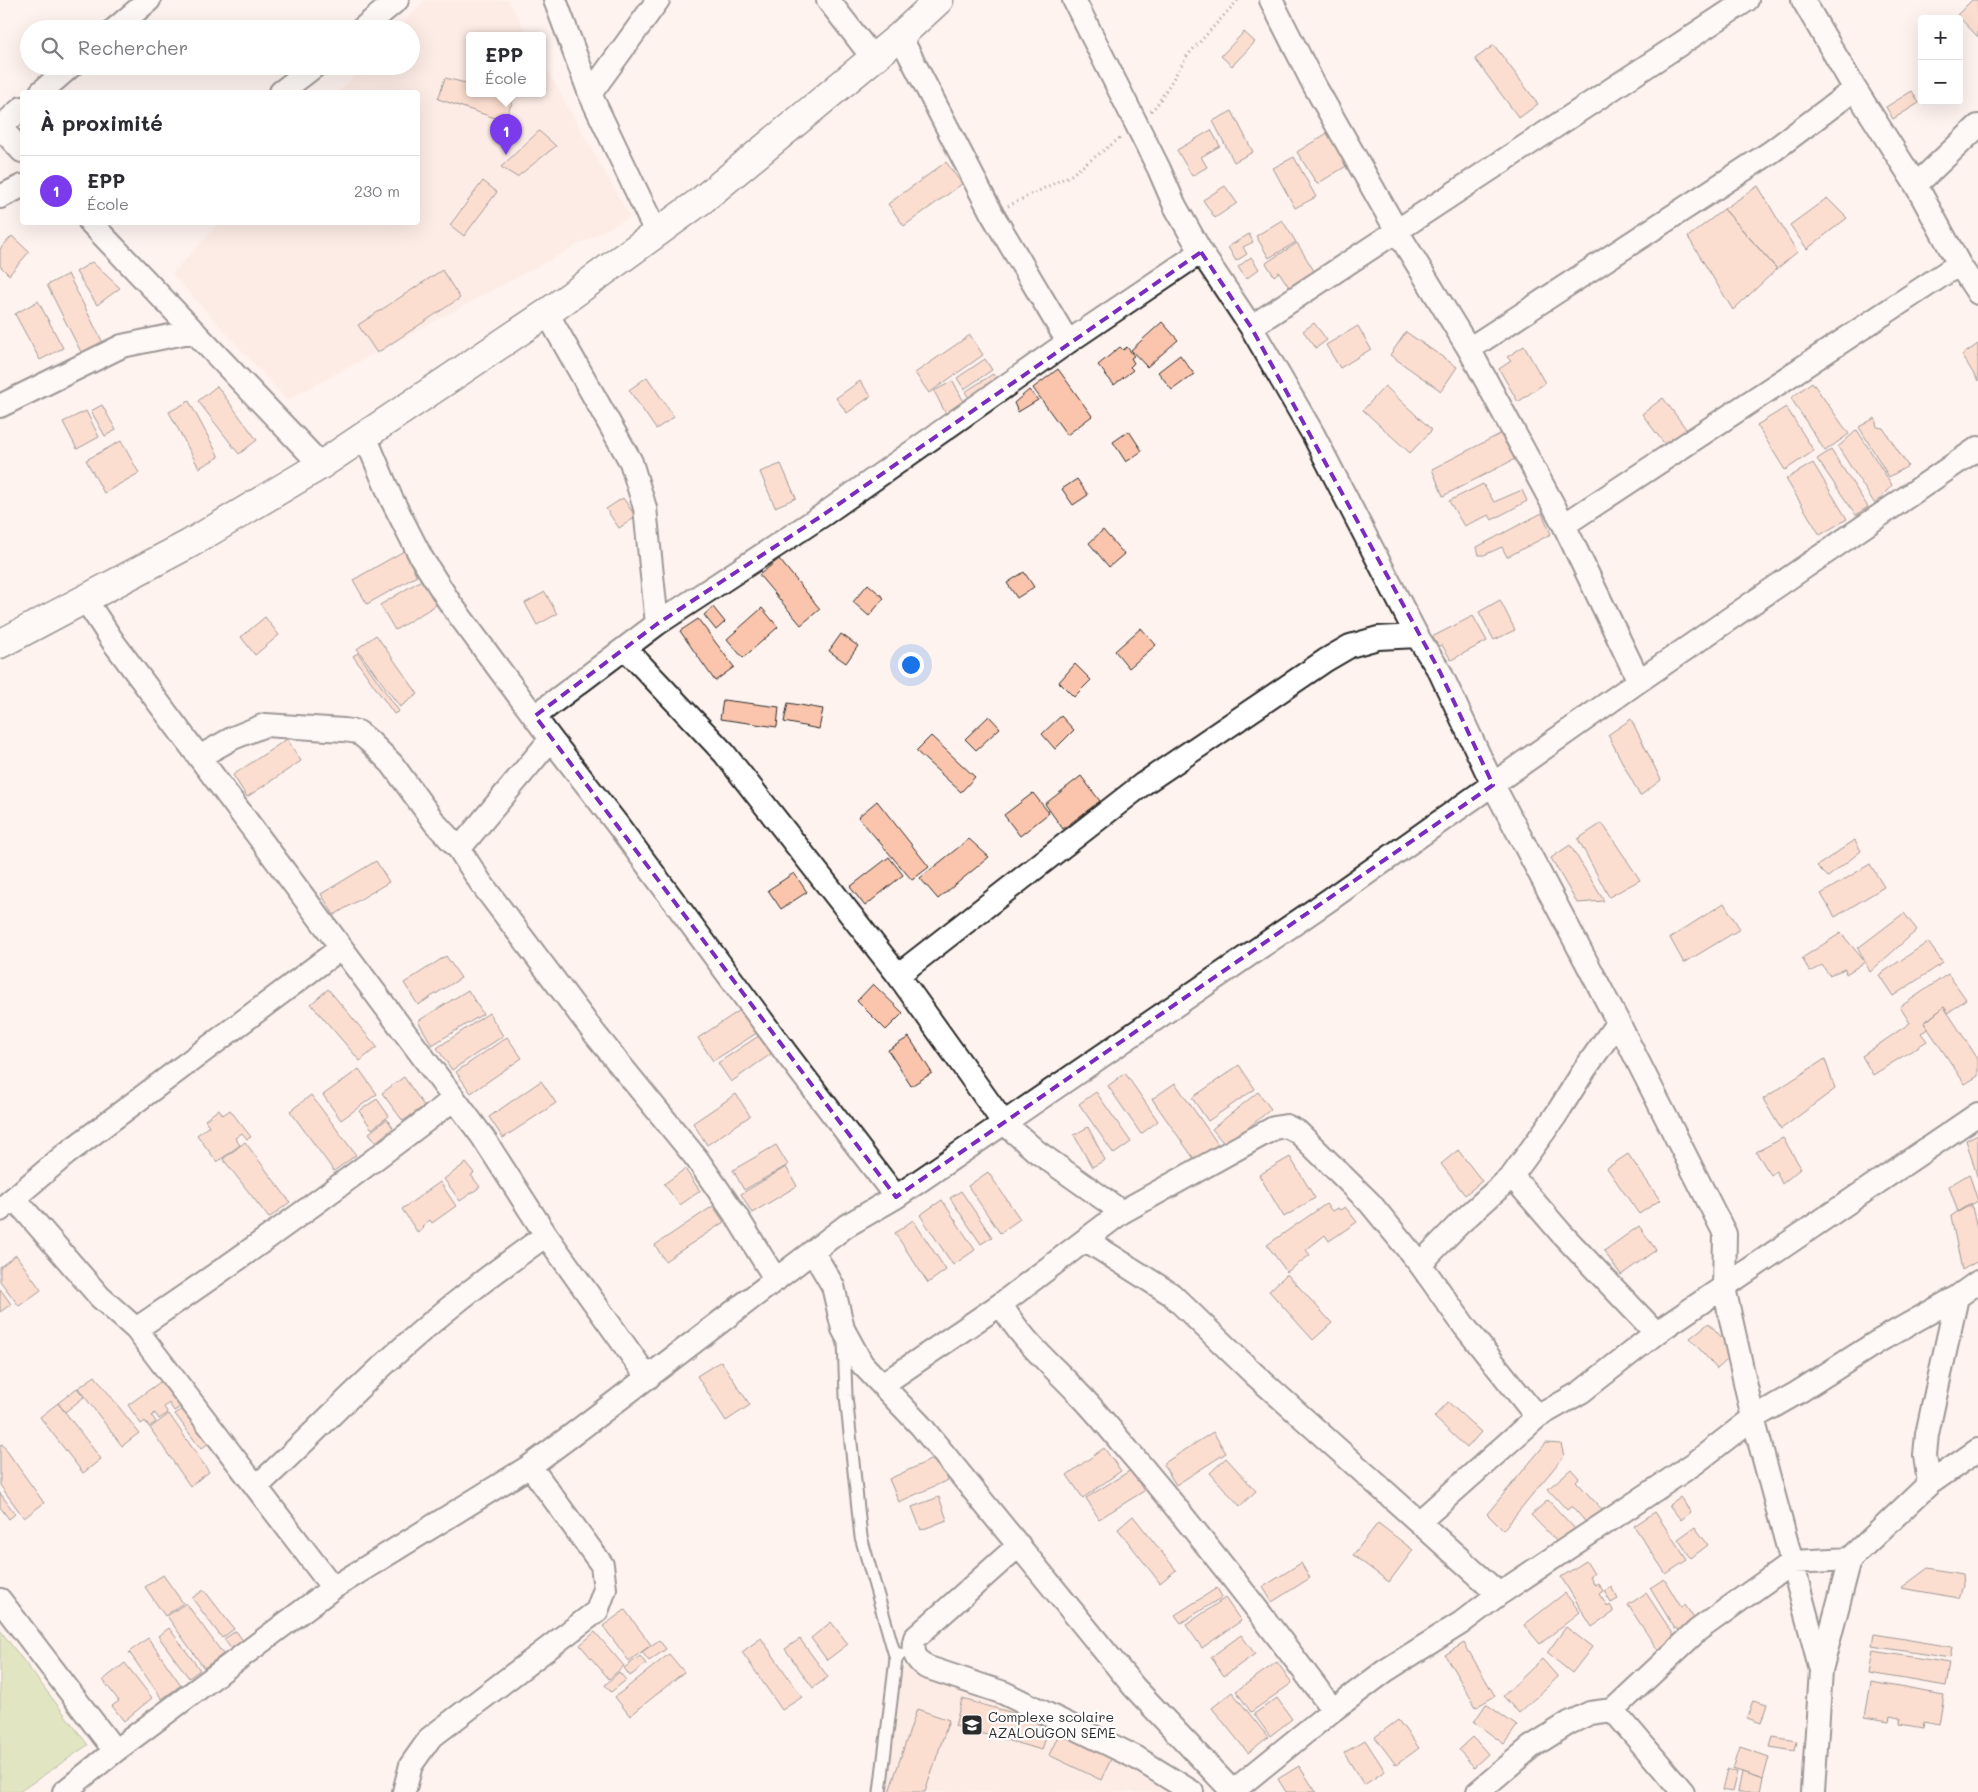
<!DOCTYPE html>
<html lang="fr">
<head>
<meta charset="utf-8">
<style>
  :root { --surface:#fff; --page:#f2f2f3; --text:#2b2b33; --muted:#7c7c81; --line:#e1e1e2; --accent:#7c3aed }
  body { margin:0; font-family:Mali,sans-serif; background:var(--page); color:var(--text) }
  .controls { position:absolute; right:15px; top:15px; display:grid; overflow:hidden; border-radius:5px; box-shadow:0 5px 20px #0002 }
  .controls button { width:45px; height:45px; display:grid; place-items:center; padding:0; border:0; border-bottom:1px solid var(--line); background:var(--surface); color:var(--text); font:25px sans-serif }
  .you { position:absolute; left:910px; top:664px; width:18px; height:18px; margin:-12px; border:4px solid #fff; border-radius:50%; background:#1a73e8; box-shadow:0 0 0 8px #1a73e833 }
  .badge { display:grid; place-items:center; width:32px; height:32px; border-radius:50%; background:var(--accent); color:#fff; font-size:16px; font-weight:700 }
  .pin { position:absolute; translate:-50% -41px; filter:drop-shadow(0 1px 2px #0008) }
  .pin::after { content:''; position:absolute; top:26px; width:18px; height:15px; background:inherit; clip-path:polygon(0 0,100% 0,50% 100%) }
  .popup { position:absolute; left:466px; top:32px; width:80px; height:65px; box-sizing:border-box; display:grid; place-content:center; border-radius:5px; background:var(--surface); filter:drop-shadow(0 1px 4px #0005); font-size:16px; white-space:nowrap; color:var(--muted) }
  .popup b { font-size:19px; color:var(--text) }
  .popup::after { content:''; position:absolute; left:50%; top:100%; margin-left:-10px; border:10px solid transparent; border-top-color:var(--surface) }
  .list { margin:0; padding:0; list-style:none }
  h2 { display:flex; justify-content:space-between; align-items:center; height:65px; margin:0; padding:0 20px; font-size:21px }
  h2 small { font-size:16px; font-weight:400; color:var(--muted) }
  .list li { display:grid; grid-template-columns:32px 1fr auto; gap:15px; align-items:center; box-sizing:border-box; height:70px; padding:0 20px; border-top:1px solid var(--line) }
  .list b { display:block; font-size:19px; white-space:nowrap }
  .list p { margin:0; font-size:16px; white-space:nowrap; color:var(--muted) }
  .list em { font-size:16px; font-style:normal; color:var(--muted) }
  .icon { flex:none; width:28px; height:28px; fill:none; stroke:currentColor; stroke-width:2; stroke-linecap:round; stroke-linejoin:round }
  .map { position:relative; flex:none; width:1978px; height:1792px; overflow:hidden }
  .search { position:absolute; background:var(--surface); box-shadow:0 5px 20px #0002; left:20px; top:20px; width:400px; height:55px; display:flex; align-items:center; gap:12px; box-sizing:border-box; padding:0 18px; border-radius:28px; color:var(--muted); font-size:19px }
  .panel { position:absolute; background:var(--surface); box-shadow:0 5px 20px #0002; left:20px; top:90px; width:400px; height:135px; border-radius:5px }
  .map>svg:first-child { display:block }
  .built { fill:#fde5db }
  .green { fill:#bed68c; stroke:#74805c }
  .building { fill:#fbc5ad; stroke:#2b2b2b }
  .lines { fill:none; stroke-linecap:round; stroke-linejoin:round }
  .lane-casing { stroke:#2b2b2b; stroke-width:15 }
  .street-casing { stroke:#2b2b2b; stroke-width:26 }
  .secondary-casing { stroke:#2b2b2b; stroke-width:31 }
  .path { stroke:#2b2b2b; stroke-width:3; stroke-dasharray:1 4; stroke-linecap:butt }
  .lane { stroke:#fff; stroke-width:11 }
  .street { stroke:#fff; stroke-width:22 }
  .secondary { stroke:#fff; stroke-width:28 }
  .marked { fill:none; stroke:#7b2cbf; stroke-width:4; stroke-dasharray:10 6; stroke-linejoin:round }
  .labels { text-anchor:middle; stroke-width:4.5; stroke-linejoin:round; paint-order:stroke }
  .poi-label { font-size:14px; fill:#2b2b2b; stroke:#fff; text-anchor:start }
</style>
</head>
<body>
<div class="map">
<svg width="1978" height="1792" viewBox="0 0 1978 1792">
  <rect width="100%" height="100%" fill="#fef3ef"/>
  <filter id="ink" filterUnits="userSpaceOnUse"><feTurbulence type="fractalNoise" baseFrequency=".02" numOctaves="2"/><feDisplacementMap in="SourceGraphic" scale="10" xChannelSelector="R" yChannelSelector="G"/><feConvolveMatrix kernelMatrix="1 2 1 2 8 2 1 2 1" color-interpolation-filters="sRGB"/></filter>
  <g filter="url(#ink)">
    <path class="built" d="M425,0H508L528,36H470V94H542V61L630,217L287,400L172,274L219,223L418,222V92H339L363,66H411V29H398Z
      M908,1664L1024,1706L1174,1792H877L886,1697Z"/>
    <path class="green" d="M0,1630L88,1745L19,1792H0Z"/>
    <path class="building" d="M1972,0H1978V37L1957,15Z
      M1244,32L1255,42L1232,66L1221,56Z
      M1494,45L1538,104L1519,118L1475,59Z
      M445,78L470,84V94H508L515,96L504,121L438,99Z
      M1912,91L1919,103L1893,119L1886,107Z
      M1232,111L1253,152L1234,162L1213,121Z
      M1211,130L1220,146L1201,157L1207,167L1192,176L1177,150Z
      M539,131L556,146L517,177L501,167Z
      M1329,132L1348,165L1317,184L1297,152Z
      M1294,157L1316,197L1295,208L1273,168Z
      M946,162L962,184L904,226L888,204Z
      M483,181L497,192L464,236L450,225Z
      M1225,186L1237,203L1215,218L1203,200Z
      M1758,186L1797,252L1777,269L1724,209Z
      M1827,198L1847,218L1807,249L1790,225Z
      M1724,209L1777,269L1733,310L1688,237Z
      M1282,220L1296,242L1269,258L1256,236Z
      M1249,234L1253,242L1243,247L1247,254L1236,261L1228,247Z
      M12,236L29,252L9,275L0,266V249Z
      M1297,243L1314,271L1289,287L1279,272L1274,276L1266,263Z
      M1251,257L1259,269L1246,279L1238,267Z
      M92,262L120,288L97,305L76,272Z
      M442,270L460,298L377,353L358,325Z
      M68,274L105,347L84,358L47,285Z
      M38,301L63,348L40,360L15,314Z
      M1162,322L1178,340L1147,367L1131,350Z
      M1314,323L1327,340L1316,348L1303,331Z
      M1358,326L1371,349L1340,368L1326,345Z
      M1406,332L1457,367L1441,391L1390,355Z
      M970,335L983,355L929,393L915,373Z
      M1978,344V381L1962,355Z
      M1524,346L1545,383L1518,402L1499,369L1511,361L1507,357Z
      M1120,347L1123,350L1127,347L1134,356L1131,358L1134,363L1130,367L1133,370L1114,385L1098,365Z
      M1180,355L1194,374L1172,390L1158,372Z
      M985,359L992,370L964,389L957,378Z
      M1058,369L1092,416L1067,435L1033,388Z
      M993,374L1000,386L973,404L965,392Z
      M647,377L674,417L656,429L629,390Z
      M860,381L871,396L847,413L836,398Z
      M953,381L965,404L946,414L934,391Z
      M1812,382L1849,434L1825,451L1791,398Z
      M217,386L257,440L239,454L198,401Z
      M1385,386L1432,430L1410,453L1363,410Z
      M1029,390L1038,400L1018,412L1014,403Z
      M1663,398L1690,434L1669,450L1642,414Z
      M189,401L219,457L199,468L169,412Z
      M102,405L116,430L105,436L91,411Z
      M1786,407L1814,451L1785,470L1757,425Z
      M86,411L99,437L77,449L63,422Z
      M1875,418L1877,427L1883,428L1908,466L1889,477L1859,427Z
      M1857,430L1892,485L1875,504L1838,447Z
      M1129,431L1142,451L1126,462L1113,442Z
      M1500,434L1515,459L1443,496L1432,469Z
      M121,441L139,473L104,493L86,460Z
      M1831,450L1868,507L1856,515L1817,459Z
      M1813,463L1847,519L1820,535L1786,479Z
      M781,464L796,498L775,507L760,472Z
      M1077,479L1088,495L1073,505L1062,489Z
      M1483,484L1494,502L1522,490L1527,501L1492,520L1489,515L1464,526L1449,501Z
      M623,498L636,517L619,528L606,509Z
      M1542,513L1551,534L1507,557L1502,547L1484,555H1479L1477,547Z
      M1103,530L1124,554L1109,567L1089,543Z
      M404,551L417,576L367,604L353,580Z
      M779,559L820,609L801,625L759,575Z
      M1024,572L1034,587L1017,598L1007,583Z
      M423,579L438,604L395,630L380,605Z
      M868,584L884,598L869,616L853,602Z
      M545,592L557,614L537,625L525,603Z
      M1500,600L1515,630L1494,640L1479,612Z
      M713,607L725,622L716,630L704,615Z
      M762,608L778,627L743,658L727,639Z
      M1473,616L1487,641L1451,660L1442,645L1435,647L1430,638Z
      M265,617L279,635L255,655L241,637Z
      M698,619L734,667L715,681L680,631Z
      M1141,628L1156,645L1129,668L1115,651Z
      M841,634L858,646L846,663L829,651Z
      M376,635L418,694L400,707L357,649Z
      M358,653L399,711L394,714L353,656Z
      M1075,664L1091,680L1074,697L1059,682Z
      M723,700L779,707L777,727L720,719Z
      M788,703L823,709L819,729L784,722Z
      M989,716L1000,728L976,750L965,739Z
      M1061,716L1074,730L1055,749L1042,734Z
      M1631,719L1661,780L1640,796L1608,735Z
      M931,736L975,777L961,792L916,751Z
      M287,739L301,761L247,797L233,775Z
      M1081,776L1100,801L1063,829L1045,804Z
      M1033,793L1049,813L1020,836L1004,815Z
      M877,801L929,867L912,880L858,817Z
      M1602,823L1640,880L1609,897L1578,839Z
      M969,839L989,857L938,899L920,878Z
      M1855,840L1861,851L1828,877L1817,866Z
      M1570,845L1604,901L1577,903L1551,858Z
      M889,857L903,875L865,906L850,887Z
      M376,861L389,882L334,915L321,894Z
      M1870,864L1884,887L1835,917L1821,894Z
      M794,873L807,892L781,909L768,890Z
      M1724,903L1740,929L1684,963L1670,938Z
      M1904,913L1917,930L1870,972L1858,948Z
      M1841,933L1865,962L1846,974L1845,969L1829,975L1822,965L1810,972L1802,958Z
      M1928,942L1943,963L1893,996L1879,975Z
      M446,956L461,978L418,1005L404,983Z
      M1948,974L1966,999L1948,1013L1944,1007L1924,1023L1928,1029L1921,1033L1927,1041L1873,1075L1862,1056L1910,1023L1900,1007Z
      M873,984L903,1013L886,1030L857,1001Z
      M328,989L377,1047L360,1061L311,1004Z
      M468,990L483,1014L432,1045L418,1021Z
      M748,1005L763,1029L713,1061L698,1038Z
      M1944,1007L1978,1059V1076L1965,1084L1924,1023Z
      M489,1013L503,1036L452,1070L437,1048Z
      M766,1031L778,1049L731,1082L718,1063Z
      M507,1037L522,1058L471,1093L456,1072Z
      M909,1037L932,1073L911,1086L888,1050Z
      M1825,1059L1835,1089L1781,1129L1763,1099Z
      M1239,1065L1255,1089L1208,1121L1192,1098Z
      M359,1069L377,1094L341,1120L323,1095Z
      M1125,1073L1158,1121L1141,1134L1108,1086Z
      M404,1077L424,1106L403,1121L382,1093Z
      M541,1081L556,1103L503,1138L489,1117Z
      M1175,1083L1220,1147L1197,1163L1152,1099Z
      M1096,1092L1131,1142L1114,1154L1079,1104Z
      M1258,1092L1271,1109L1226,1146L1212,1129Z
      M736,1094L750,1116L707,1145L693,1123Z
      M311,1095L356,1155L334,1171L290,1111Z
      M377,1099L389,1116L372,1129L359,1111Z
      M219,1109L223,1115L230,1110L251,1137L247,1139L242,1133L235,1138L240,1145L217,1162L197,1135L209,1126L205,1120Z
      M387,1119L393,1128L376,1142L369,1133Z
      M1088,1127L1105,1160L1092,1167L1074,1135Z
      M1978,1134V1179L1966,1140Z
      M1783,1138L1801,1168L1782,1184L1776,1171L1771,1175L1756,1152Z
      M245,1142L290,1202L269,1218L223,1159Z
      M776,1145L788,1165L744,1190L733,1170Z
      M1458,1150L1482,1181L1465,1195L1441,1164Z
      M1628,1154L1660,1200L1639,1214L1607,1168Z
      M1290,1157L1315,1198L1284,1217L1259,1175Z
      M466,1163L474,1173L471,1175L480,1187L460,1201L444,1179Z
      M786,1167L797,1186L752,1213L741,1194Z
      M685,1169L700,1191L680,1205L664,1184Z
      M988,1172L1020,1219L1000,1233L968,1186Z
      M1969,1174L1978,1201L1958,1212L1949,1186Z
      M440,1182L456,1206L432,1223L430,1220L422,1226L424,1228L418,1233L402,1209Z
      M961,1191L992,1237L981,1244L950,1198Z
      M942,1200L975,1250L953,1265L920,1215Z
      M1971,1203L1978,1232V1261L1962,1270L1951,1216Z
      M1326,1204L1332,1211L1337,1208L1340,1210L1345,1207L1357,1222L1329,1241L1325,1235L1306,1250L1310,1255L1287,1272L1267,1245Z
      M713,1206L724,1222L665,1261L655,1245Z
      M913,1220L946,1270L928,1283L895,1233Z
      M1639,1226L1656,1250L1621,1275L1604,1251Z
      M16,1255L41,1290L19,1306L0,1281V1267Z
      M1287,1274L1332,1323L1313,1340L1269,1291Z
      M0,1289L11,1304L0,1312Z
      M1709,1323L1735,1353L1717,1369L1690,1338Z
      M721,1361L750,1405L726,1421L697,1376Z
      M95,1376L139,1433L122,1446L78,1388Z
      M163,1380L182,1406L174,1411L169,1403L164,1407L168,1413L159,1419L155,1413L152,1416L156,1422L149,1427L145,1421L141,1424L128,1405Z
      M77,1388L84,1397L65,1412L58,1403Z
      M1448,1402L1481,1432L1467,1448L1434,1417Z
      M58,1403L101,1459L83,1473L40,1417Z
      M184,1408L210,1442L201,1449L175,1414Z
      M169,1414L209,1472L190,1486L150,1428Z
      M1213,1432L1226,1453L1176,1485L1163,1464Z
      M1546,1443L1561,1444L1564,1456L1503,1530L1487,1514Z
      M2,1444L44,1503L24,1518L0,1485V1445Z
      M1104,1448L1121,1471L1083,1498L1067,1475Z
      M937,1457L948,1480L899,1502L889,1479Z
      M1226,1458L1256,1491L1240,1506L1210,1473Z
      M1571,1469L1579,1478L1576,1481L1605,1513L1590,1527L1572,1506L1567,1510L1548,1489Z
      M1131,1470L1144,1491L1099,1519L1086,1498Z
      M0,1493L15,1514L9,1519L0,1507Z
      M939,1497L947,1520L921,1530L912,1507Z
      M1680,1497L1691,1512L1681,1520L1669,1505Z
      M1548,1500L1578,1532L1562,1547L1531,1515Z
      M1655,1512L1687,1560L1666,1574L1634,1526Z
      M1133,1516L1176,1570L1160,1583L1118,1529Z
      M1378,1523L1413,1550L1389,1582L1353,1555Z
      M1695,1527L1708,1545L1691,1558L1678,1539Z
      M1586,1561L1594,1574L1590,1576L1595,1585L1598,1583L1603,1591L1599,1594L1608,1607L1610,1605L1614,1612L1592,1627L1561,1577Z
      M1301,1563L1310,1578L1272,1602L1263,1587Z
      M1928,1568L1962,1574L1963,1586L1959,1598L1901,1588Z
      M163,1575L183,1603L165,1616L145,1587Z
      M1664,1579L1681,1607L1685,1605L1699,1626L1682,1637L1677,1628L1675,1629L1650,1588Z
      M1611,1587L1618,1599L1611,1603L1604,1591Z
      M1217,1588L1222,1597L1181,1623L1175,1615Z
      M204,1590L234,1629L222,1638L192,1598Z
      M1565,1593L1580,1612L1540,1644L1524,1625Z
      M1646,1593L1677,1640L1659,1652L1628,1605Z
      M1225,1598L1241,1621L1202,1648L1186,1625Z
      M186,1603L223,1654L204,1668L167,1616Z
      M625,1610L651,1645L629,1661L603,1626Z
      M831,1622L848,1644L827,1660L811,1638Z
      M1566,1627L1592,1647L1572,1673L1547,1653Z
      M169,1628L200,1670L189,1678L158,1636Z
      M236,1631L244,1642L232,1650L224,1639Z
      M595,1632L624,1666L609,1679L580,1645Z
      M1874,1634L1952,1647L1950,1658L1872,1646Z
      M1241,1635L1255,1654L1224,1676L1211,1657Z
      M148,1638L181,1685L162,1699L129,1652Z
      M761,1638L802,1697L782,1710L742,1652Z
      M800,1639L828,1677L813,1688L785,1649Z
      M659,1640L666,1649L649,1661L642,1652Z
      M1464,1643L1495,1696L1476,1707L1445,1655Z
      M1873,1651L1950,1663L1946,1686L1869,1673Z
      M669,1654L684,1672L630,1716L615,1697Z
      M640,1656L646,1664L630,1676L624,1668Z
      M1542,1659L1558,1677L1519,1713L1503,1696Z
      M1277,1662L1292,1683L1251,1712L1236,1691Z
      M125,1663L152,1698L124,1721L112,1706L119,1701L103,1680Z
      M619,1672L626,1680L611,1692L605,1685Z
      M1871,1682L1944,1695L1939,1725L1924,1722L1923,1728L1900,1724L1901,1718L1890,1716L1889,1721L1865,1717Z
      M1232,1692L1268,1737L1248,1753L1212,1708Z
      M1277,1698L1292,1719L1270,1736L1254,1714Z
      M962,1699L1050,1723L1042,1750L955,1726Z
      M1753,1700L1767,1704L1761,1723L1747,1718Z
      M1486,1704L1517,1726L1504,1744L1474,1722Z
      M917,1709L949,1720L925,1792H889Z
      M1398,1720L1419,1748L1396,1765L1375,1737Z
      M1061,1730L1113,1755L1101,1780L1049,1755Z
      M1473,1737L1488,1754L1474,1767L1459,1750Z
      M1773,1737L1797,1741L1795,1751L1770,1747Z
      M1365,1740L1385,1771L1364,1785L1344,1753Z
      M1740,1747L1769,1757L1763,1779L1733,1769Z
      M1299,1766L1316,1792H1286L1278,1779Z
      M1727,1769L1737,1772L1732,1792L1722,1790Z
      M1742,1772L1763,1779L1760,1792H1738Z"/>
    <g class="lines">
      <g class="lane-casing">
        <path id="lane" d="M844,1340L846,1396L861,1537L896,1659
          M880,1792L896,1659L900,1654"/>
      </g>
      <g class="street-casing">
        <path id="street" d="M555,0L590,94L656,232
          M828,0L873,58
          M1074,0L1159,169L1175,206L1201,252L1251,327L1313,434L1417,636L1440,672L1493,785L1618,1022L1725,1234L1724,1288L1753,1418L1821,1670
          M1271,0L1313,83L1397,231L1469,349L1564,525L1639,681
          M1803,0L1855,89L1916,185L1959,264L1978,293
          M115,29L149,0
          M362,29L397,0
          M900,36L992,214L1068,342
          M41,92L71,66
          M281,92L315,66
          M590,94L658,0
          M0,127L22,151
          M0,128L22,108
          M1916,185L1978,126
          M0,197L22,186
          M90,222L321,465
          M547,313L631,462L645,508L657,624
          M1251,327L1747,0
          M1469,349L1771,152L1855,89
          M0,406L122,346L194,331
          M365,436L391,498L421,557L450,603L551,739L617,824L786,1053L896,1197
          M1564,525L1959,264
          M85,599L114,643L482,1136L546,1235L648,1378
          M625,648L724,753L898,975L1003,1122L1036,1151L1122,1212
          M535,716L657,624L823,515L1068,342L1201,252
          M199,757L233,738L265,725L344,730L358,732L370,742L392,764L435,823L459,849L481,883L595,1034L697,1159L737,1217L776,1280
          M459,849L551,739
          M898,975L1143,784L1326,660L1350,646L1378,638L1417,636
          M1512,1176L1561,1233L1656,1333
          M15,1199L100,1297L136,1329L333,1588
          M0,1210L66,1154L341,948
          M1086,1240L1171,1294L1253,1373L1499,1594
          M813,1252L833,1286L843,1329L862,1364L921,1426L1134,1687L1233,1792
          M1420,1264L1460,1223L1512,1176L1556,1115L1585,1069L1618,1022
          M1001,1304C1020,1339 1052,1365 1078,1393C1093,1408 1107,1425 1121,1442C1195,1528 1265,1618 1333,1710
          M136,1329C245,1256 350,1179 454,1099
          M882,1385L1001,1304L1122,1212L1274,1128L1286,1126L1298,1132L1370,1203L1420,1264L1465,1327L1537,1417
          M1929,1484L1925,1455L1927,1434L1957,1297
          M256,1487C311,1437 361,1383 417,1335C458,1299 502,1267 546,1235
          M1419,1522L1537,1417L1581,1392L1656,1333L1978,1114
          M1019,1545L915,1638C911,1651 915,1659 926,1667L1004,1693L1137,1758L1192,1792
          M0,1600L115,1751
          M1613,1710L1683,1792
          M64,1792L115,1751L333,1588L530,1466L572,1435L846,1226L896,1197L1329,900L1639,681L1978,448
          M404,1792L411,1765L430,1738L597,1611L605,1589L602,1565L530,1466
          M1232,1792L1333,1710L1385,1671L1461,1623L1499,1594L1695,1463L1753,1418L1797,1393L1877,1342L1957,1297L1978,1282
          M1478,1792L1531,1747L1569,1723L1590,1713L1613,1710L1698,1630L1793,1562L1850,1559
          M1813,1792L1821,1670L1850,1559L1929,1484L1978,1450"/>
      </g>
      <g class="secondary-casing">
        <path id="secondary" d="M0,644L189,544L321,465L547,313L702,200L900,36L939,0"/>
      </g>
      <path class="path" d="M1151,111L1157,105L1187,56L1238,0
        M1008,206L1071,175L1120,138"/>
      <use href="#lane" class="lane"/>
      <use href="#street" class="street"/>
      <use href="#secondary" class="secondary"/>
    </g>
  </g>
  <path d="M0 0H1978V1792H0ZM1201,252L1251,327L1440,672L1493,785L896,1197L535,716L657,624L823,515Z" fill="#fef3ef" fill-opacity=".55" fill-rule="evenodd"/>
  <path class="marked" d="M1201,252L1251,327L1440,672L1493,785L896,1197L535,716L657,624L823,515Z"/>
  <defs>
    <g id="school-square" transform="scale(1.125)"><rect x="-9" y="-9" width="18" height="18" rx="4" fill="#2b2b2b" stroke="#fff"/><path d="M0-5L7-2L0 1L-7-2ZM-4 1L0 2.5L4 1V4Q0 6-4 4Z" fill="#fff"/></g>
  </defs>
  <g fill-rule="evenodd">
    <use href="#school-square" x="972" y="1725"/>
  </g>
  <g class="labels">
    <g class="poi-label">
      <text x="988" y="1722">Complexe scolaire<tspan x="988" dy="16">AZALOUGON SEME</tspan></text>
    </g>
  </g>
</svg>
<div class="controls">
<button>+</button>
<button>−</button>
</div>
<div class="you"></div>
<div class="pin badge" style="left:506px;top:155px">1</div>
<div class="popup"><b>EPP</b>École</div>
<div class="search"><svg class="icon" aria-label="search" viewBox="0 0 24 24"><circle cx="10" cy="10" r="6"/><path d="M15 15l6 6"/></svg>Rechercher</div>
<section class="panel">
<h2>À proximité<small></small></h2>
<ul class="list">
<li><span class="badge">1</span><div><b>EPP</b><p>École</p></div><em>230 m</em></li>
</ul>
</section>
</div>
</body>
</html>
